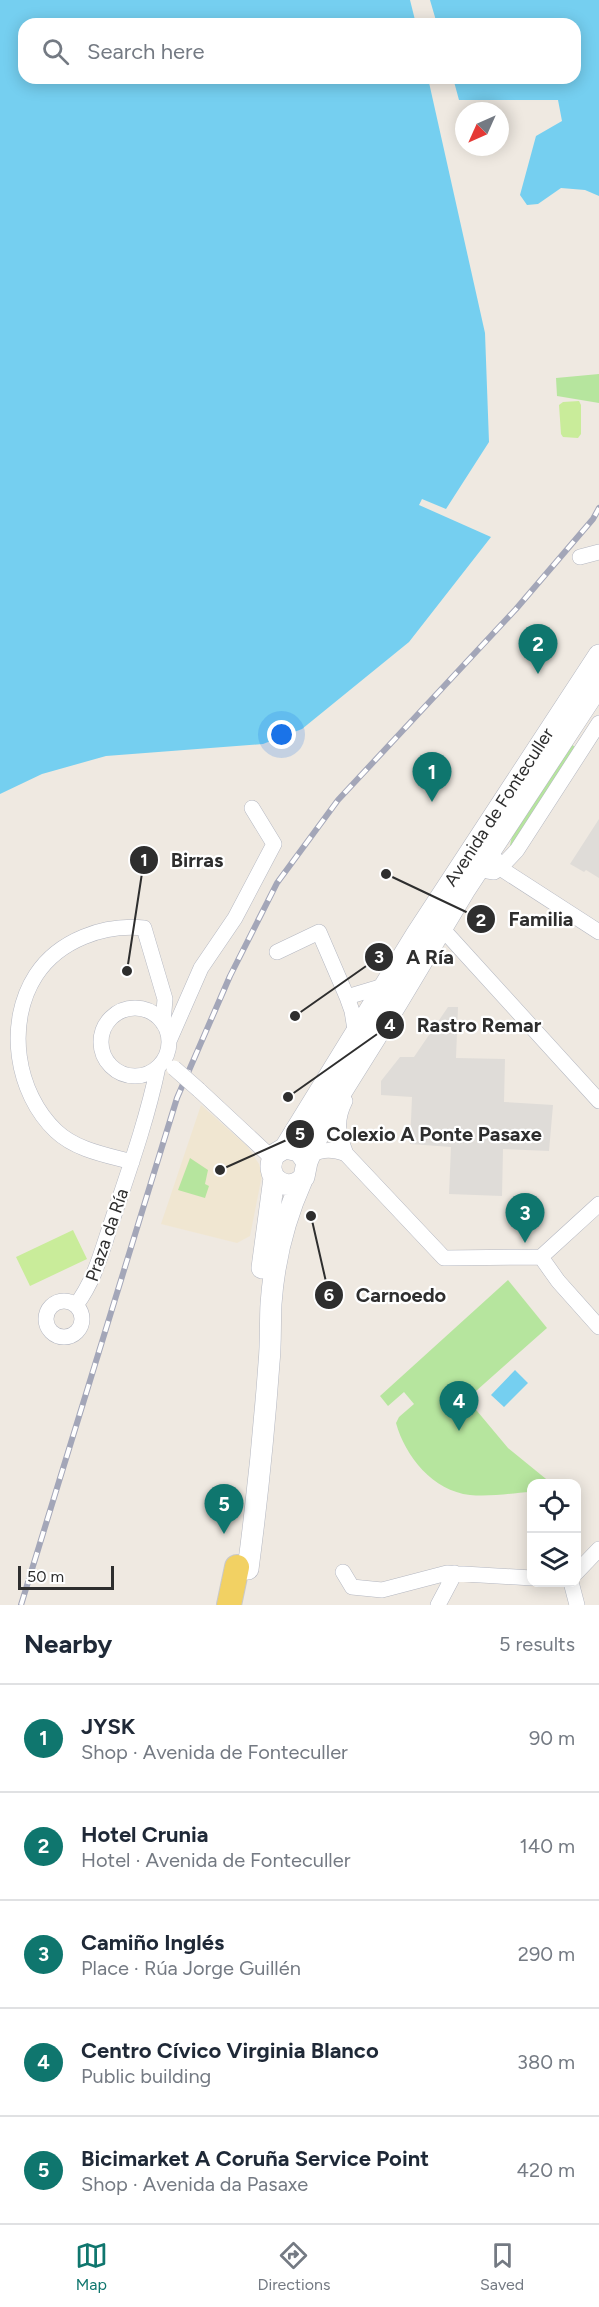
<!DOCTYPE html>
<html lang="en">
<head>
<meta charset="utf-8">
<style>
  :root { --surface:#fff; --page:#f6f6f7; --text:#1f2937; --muted:#747a83; --line:#e0e1e3; --accent:#0f766e }
  body { margin:0; font-family:Figtree,sans-serif; background:var(--page); color:var(--text) }
  .controls { position:absolute; right:18px; bottom:18px; display:grid; overflow:hidden; border-radius:12px; box-shadow:0 3px 15px #0003 }
  .controls button { width:54px; height:54px; display:grid; place-items:center; padding:0; border:0; border-bottom:2px solid var(--line); background:var(--surface); color:var(--text); font:30px sans-serif }
  .compass { position:absolute; left:455px; top:102px; width:54px; height:54px; border-radius:50%; background:var(--surface); box-shadow:0 3px 15px #0003; rotate:225deg }
  .scale { position:absolute; left:18px; bottom:15px; width:96px; box-sizing:border-box; padding-left:6px; border:3px solid #2e2e2e; border-top:0; font-size:16px; line-height:21px; white-space:nowrap; color:#2e2e2e; -webkit-text-stroke:4px #fff; paint-order:stroke }
  .you { position:absolute; left:282px; top:735px; width:21px; height:21px; margin:-15px; border:4px solid #fff; border-radius:50%; background:#1a73e8; box-shadow:0 0 0 9px #1a73e833 }
  .badge { display:grid; place-items:center; width:39px; height:39px; border-radius:50%; background:var(--accent); color:#fff; font-size:20px; font-weight:700 }
  .pin { position:absolute; translate:-50% -50px; filter:drop-shadow(0 2px 3px #0008) }
  .pin::after { content:''; position:absolute; top:32px; width:21px; height:18px; background:inherit; clip-path:polygon(0 0,100% 0,50% 100%) }
  .list { margin:0; padding:0; list-style:none }
  h2 { display:flex; justify-content:space-between; align-items:center; height:78px; margin:0; padding:0 24px; font-size:26px }
  h2 small { font-size:20px; font-weight:400; color:var(--muted) }
  .list li { display:grid; grid-template-columns:39px 1fr auto; gap:18px; align-items:center; box-sizing:border-box; height:108px; padding:0 24px; border-top:2px solid var(--line) }
  .list b { display:block; font-size:22px; white-space:nowrap }
  .list p { margin:0; font-size:20px; white-space:nowrap; color:var(--muted) }
  .list em { font-size:20px; font-style:normal; color:var(--muted) }
  .icon { flex:none; width:33px; height:33px; fill:none; stroke:currentColor; stroke-width:2; stroke-linecap:round; stroke-linejoin:round }
  .map { position:relative; flex:none; width:599px; height:1605px; overflow:hidden }
  .search { position:absolute; background:var(--surface); box-shadow:0 3px 15px #0003; left:18px; right:18px; top:18px; height:66px; display:flex; align-items:center; gap:15px; box-sizing:border-box; padding:0 21px; border-radius:18px; color:var(--muted); font-size:22px }
  .sheet { height:618px; background:var(--surface) }
  nav { display:flex; justify-content:space-around; align-items:center; box-sizing:border-box; height:84px; border-top:2px solid var(--line); background:var(--surface); font-size:16px; color:var(--muted) }
  nav a { display:grid; justify-items:center; gap:3px }
  nav .on { color:var(--accent) }
  .map>svg:first-child { display:block }
  .education { fill:#f0e6d1 }
  .green { fill:#b6e59e }
  .pitch { fill:#c9ec9a }
  .plaza { fill:#dfdcd8 }
  .water { fill:#75cff0 }
  .lines { fill:none; stroke-linecap:round; stroke-linejoin:round }
  .minor-casing { stroke:#b4b7c1; stroke-width:16 }
  .secondary-casing { stroke:#b4b7c1; stroke-width:22 }
  .primary-casing { stroke:#c9c9c9; stroke-width:26 }
  .minor { stroke:#fff; stroke-width:15 }
  .secondary { stroke:#fff; stroke-width:21 }
  .primary { stroke:#f2d163; stroke-width:24 }
  .rail-casing { stroke:#a3a6b8; stroke-width:6 }
  .rail { stroke:#fff; stroke-width:4; stroke-dasharray:11; stroke-linecap:butt }
  .minor-bridge-casing { stroke:#b4b7c1; stroke-width:16; stroke-linecap:butt }
  .minor-bridge { stroke:#fff; stroke-width:15 }
  .labels { text-anchor:middle; stroke-width:4.5; stroke-linejoin:round; paint-order:stroke }
  .street-label { font-size:18px; fill:#2e2e2e; stroke:#fff }
  .leader { fill:none; stroke:#2e2e2e; stroke-width:2 }
  .callout-dot { fill:#2e2e2e; stroke:#fff; stroke-width:2 }
  .mark-label { font-size:18px; text-anchor:middle; font-weight:bold; fill:#fff }
  .callout-label { font-size:20px; text-anchor:middle; font-weight:bold; fill:#2e2e2e; stroke:#fff; stroke-width:4.5; stroke-linejoin:round; paint-order:stroke }
</style>
</head>
<body>
<div class="map">
<svg width="599" height="1605" viewBox="0 0 599 1605">
  <rect width="100%" height="100%" fill="#efe9e1"/>
  <path class="education" d="M201,1105L247,1146L259,1164L262,1175L250,1236L237,1243L161,1224Z"/>
  <path class="green" d="M599,374V403L557,396L556,378Z
    M571,744L575,747L509,850L512,836Z
    M190,1158L208,1170L205,1184L209,1186L205,1198L178,1190Z
    M508,1280L547,1328L467,1399L508,1448L551,1483L532,1484L531,1492C512,1493 490,1497 470,1495C433,1491 405,1456 396,1423L399,1417L414,1404L404,1392L388,1406L380,1396Z"/>
  <path class="pitch" d="M579,401L581,405V434L578,438L563,437L561,434L559,405L563,402Z
    M73,1230L87,1259L30,1286L16,1257Z"/>
  <path class="plaza" d="M599,819V878L586,870L584,872L570,864Z
    M448,1007H458L456,1058L505,1059L504,1102L553,1105L549,1151L503,1149L502,1196L449,1194L451,1147L410,1144L412,1097L381,1095V1081L400,1057H414Z"/>
  <path class="water" d="M0,0H410L416,24H24V78H428L485,333L489,442L446,509L422,499L419,505L491,537L409,642L302,729L263,744L106,756L42,774L0,794Z
    M430,0H599V196L585,190L561,188L538,204L527,205L520,195L536,136L562,121L558,100H459L453,78H575V24H437Z
    M515,1370L528,1383L504,1407L491,1395Z"/>
  <g class="lines">
    <g class="minor-casing">
      <path id="minor" d="M580,557L599,552
        M479,862L485,858H495L500,868L494,872L488,871L486,854
        M500,868L517,850L599,723
        M500,868L599,932
        M438,924L599,1101
        M277,952L319,932L347,997
        M101 1042a34 34 0 1 1 68 0a34 34 0 1 1-68 0Z
        M356,1036L352,1011L347,997L387,985
        M169,1041L201,968L235,918L274,844L252,808
        M199,1090L272,1158
        M345,1101C335,1121 338,1134 346,1154L444,1258L541,1257L599,1204
        M310,1155C324,1149 332,1149 346,1154
        M132,1162C106,1155 76,1150 56,1131C16,1093 5,1023 36,975C59,940 104,924 144,928L165,999L163,1023
        M541,1257L558,1281L599,1327
        M46 1319a18 18 0 1 1 36 0a18 18 0 1 1-36 0Z
        M76,1305C95,1280 102,1250 112,1221C129,1170 147,1120 158,1067
        M343,1572L352,1587L382,1590L447,1573L532,1578
        M576,1573L599,1549
        M571,1582L577,1605
        M438,1605L455,1573"/>
    </g>
    <g class="secondary-casing">
      <path id="secondary" d="M285,1148L416,935L599,655
        M307,1162L299,1151L285,1148L275,1154C261,1176 287,1196 304,1177L307,1162L320,1131L342,1091L397,1003L464,891L599,685
        M262,1268L274,1178
        M248,1569C257,1501 264,1432 269,1363C271,1343 270,1323 271,1304C274,1260 284,1220 302,1180"/>
    </g>
    <g class="primary-casing">
      <path id="primary" d="M229,1605L237,1567"/>
    </g>
    <use href="#minor" class="minor"/>
    <use href="#secondary" class="secondary"/>
    <use href="#primary" class="primary"/>
    <g class="rail-casing">
      <path id="rail" d="M21,1605L177,1098L230,976L277,883L338,800L516,609L593,519L599,508"/>
    </g>
    <use href="#rail" class="rail"/>
    <g class="minor-bridge-casing">
      <path id="minor-bridge" d="M174,1068L199,1090"/>
    </g>
    <use href="#minor-bridge" class="minor-bridge"/>
  </g>
  <g class="labels">
    <g class="street-label">
      <text transform="translate(499 807) rotate(-57)" y="6">Avenida de Fonteculler</text>
      <text transform="translate(107 1235) rotate(-71)" y="6">Praza da Ría</text>
    </g>
  </g>
  <path class="leader" d="M127 971L144 860M386 874L481 919M295 1016L379 957M288 1097L390 1025M220 1170L300 1134M311 1216L329 1295"/>
  <g class="callout-dot">
    <circle cx="127" cy="971" r="6"/>
    <circle cx="386" cy="874" r="6"/>
    <circle cx="295" cy="1016" r="6"/>
    <circle cx="288" cy="1097" r="6"/>
    <circle cx="220" cy="1170" r="6"/>
    <circle cx="311" cy="1216" r="6"/>
    <circle cx="144" cy="860" r="15"/>
    <circle cx="481" cy="919" r="15"/>
    <circle cx="379" cy="957" r="15"/>
    <circle cx="390" cy="1025" r="15"/>
    <circle cx="300" cy="1134" r="15"/>
    <circle cx="329" cy="1295" r="15"/>
  </g>
  <g class="mark-label">
    <text x="144" y="866">1</text>
    <text x="481" y="926">2</text>
    <text x="379" y="963">3</text>
    <text x="390" y="1031">4</text>
    <text x="300" y="1140">5</text>
    <text x="329" y="1301">6</text>
  </g>
  <g class="callout-label">
    <text x="197" y="867">Birras</text>
    <text x="541" y="926">Familia</text>
    <text x="430" y="964">A Ría</text>
    <text x="479" y="1032">Rastro Remar</text>
    <text x="434" y="1141">Colexio A Ponte Pasaxe</text>
    <text x="401" y="1302">Carnoedo</text>
  </g>
</svg>
<div class="controls">
<button><svg class="icon" aria-label="locate" viewBox="0 0 24 24"><circle cx="12" cy="12" r="6"/><path d="M12 2v4M12 18v4M2 12h4M18 12h4"/></svg></button>
<button><svg class="icon" aria-label="layers" viewBox="0 0 24 24"><path d="M12 4l9 5-9 5-9-5zM3 14l9 5 9-5"/></svg></button>
</div>
<svg class="compass" viewBox="-18 -18 36 36"><path d="M0-13l5 13h-10z" fill="#e53935"/><path d="M0 13l5-13h-10z" fill="#747a83"/></svg>
<div class="scale">50 m</div>
<div class="you"></div>
<div class="pin badge" style="left:432px;top:802px">1</div>
<div class="pin badge" style="left:538px;top:674px">2</div>
<div class="pin badge" style="left:525px;top:1243px">3</div>
<div class="pin badge" style="left:459px;top:1431px">4</div>
<div class="pin badge" style="left:224px;top:1534px">5</div>
<div class="search"><svg class="icon" aria-label="search" viewBox="0 0 24 24"><circle cx="10" cy="10" r="6"/><path d="M15 15l6 6"/></svg>Search here</div>
</div>
<section class="sheet">
<h2>Nearby<small>5 results</small></h2>
<ul class="list">
<li><span class="badge">1</span><div><b>JYSK</b><p>Shop · Avenida de Fonteculler</p></div><em>90 m</em></li>
<li><span class="badge">2</span><div><b>Hotel Crunia</b><p>Hotel · Avenida de Fonteculler</p></div><em>140 m</em></li>
<li><span class="badge">3</span><div><b>Camiño Inglés</b><p>Place · Rúa Jorge Guillén</p></div><em>290 m</em></li>
<li><span class="badge">4</span><div><b>Centro Cívico Virginia Blanco</b><p>Public building</p></div><em>380 m</em></li>
<li><span class="badge">5</span><div><b>Bicimarket A Coruña Service Point</b><p>Shop · Avenida da Pasaxe</p></div><em>420 m</em></li>
</ul>
</section>
<nav>
<a class="on"><svg class="icon" aria-label="map" viewBox="0 0 24 24"><path d="M3 6l6-2 6 2 6-2v14l-6 2-6-2-6 2zM9 4v14M15 6v14"/></svg>Map</a>
<a><svg class="icon" aria-label="directions" viewBox="0 0 24 24"><path d="M12 3l9 9-9 9-9-9zM9 14v-3h6M13 9l2 2-2 2"/></svg>Directions</a>
<a><svg class="icon" aria-label="saved" viewBox="0 0 24 24"><path d="M7 4h10v16l-5-4-5 4z"/></svg>Saved</a>
</nav>
</body>
</html>
